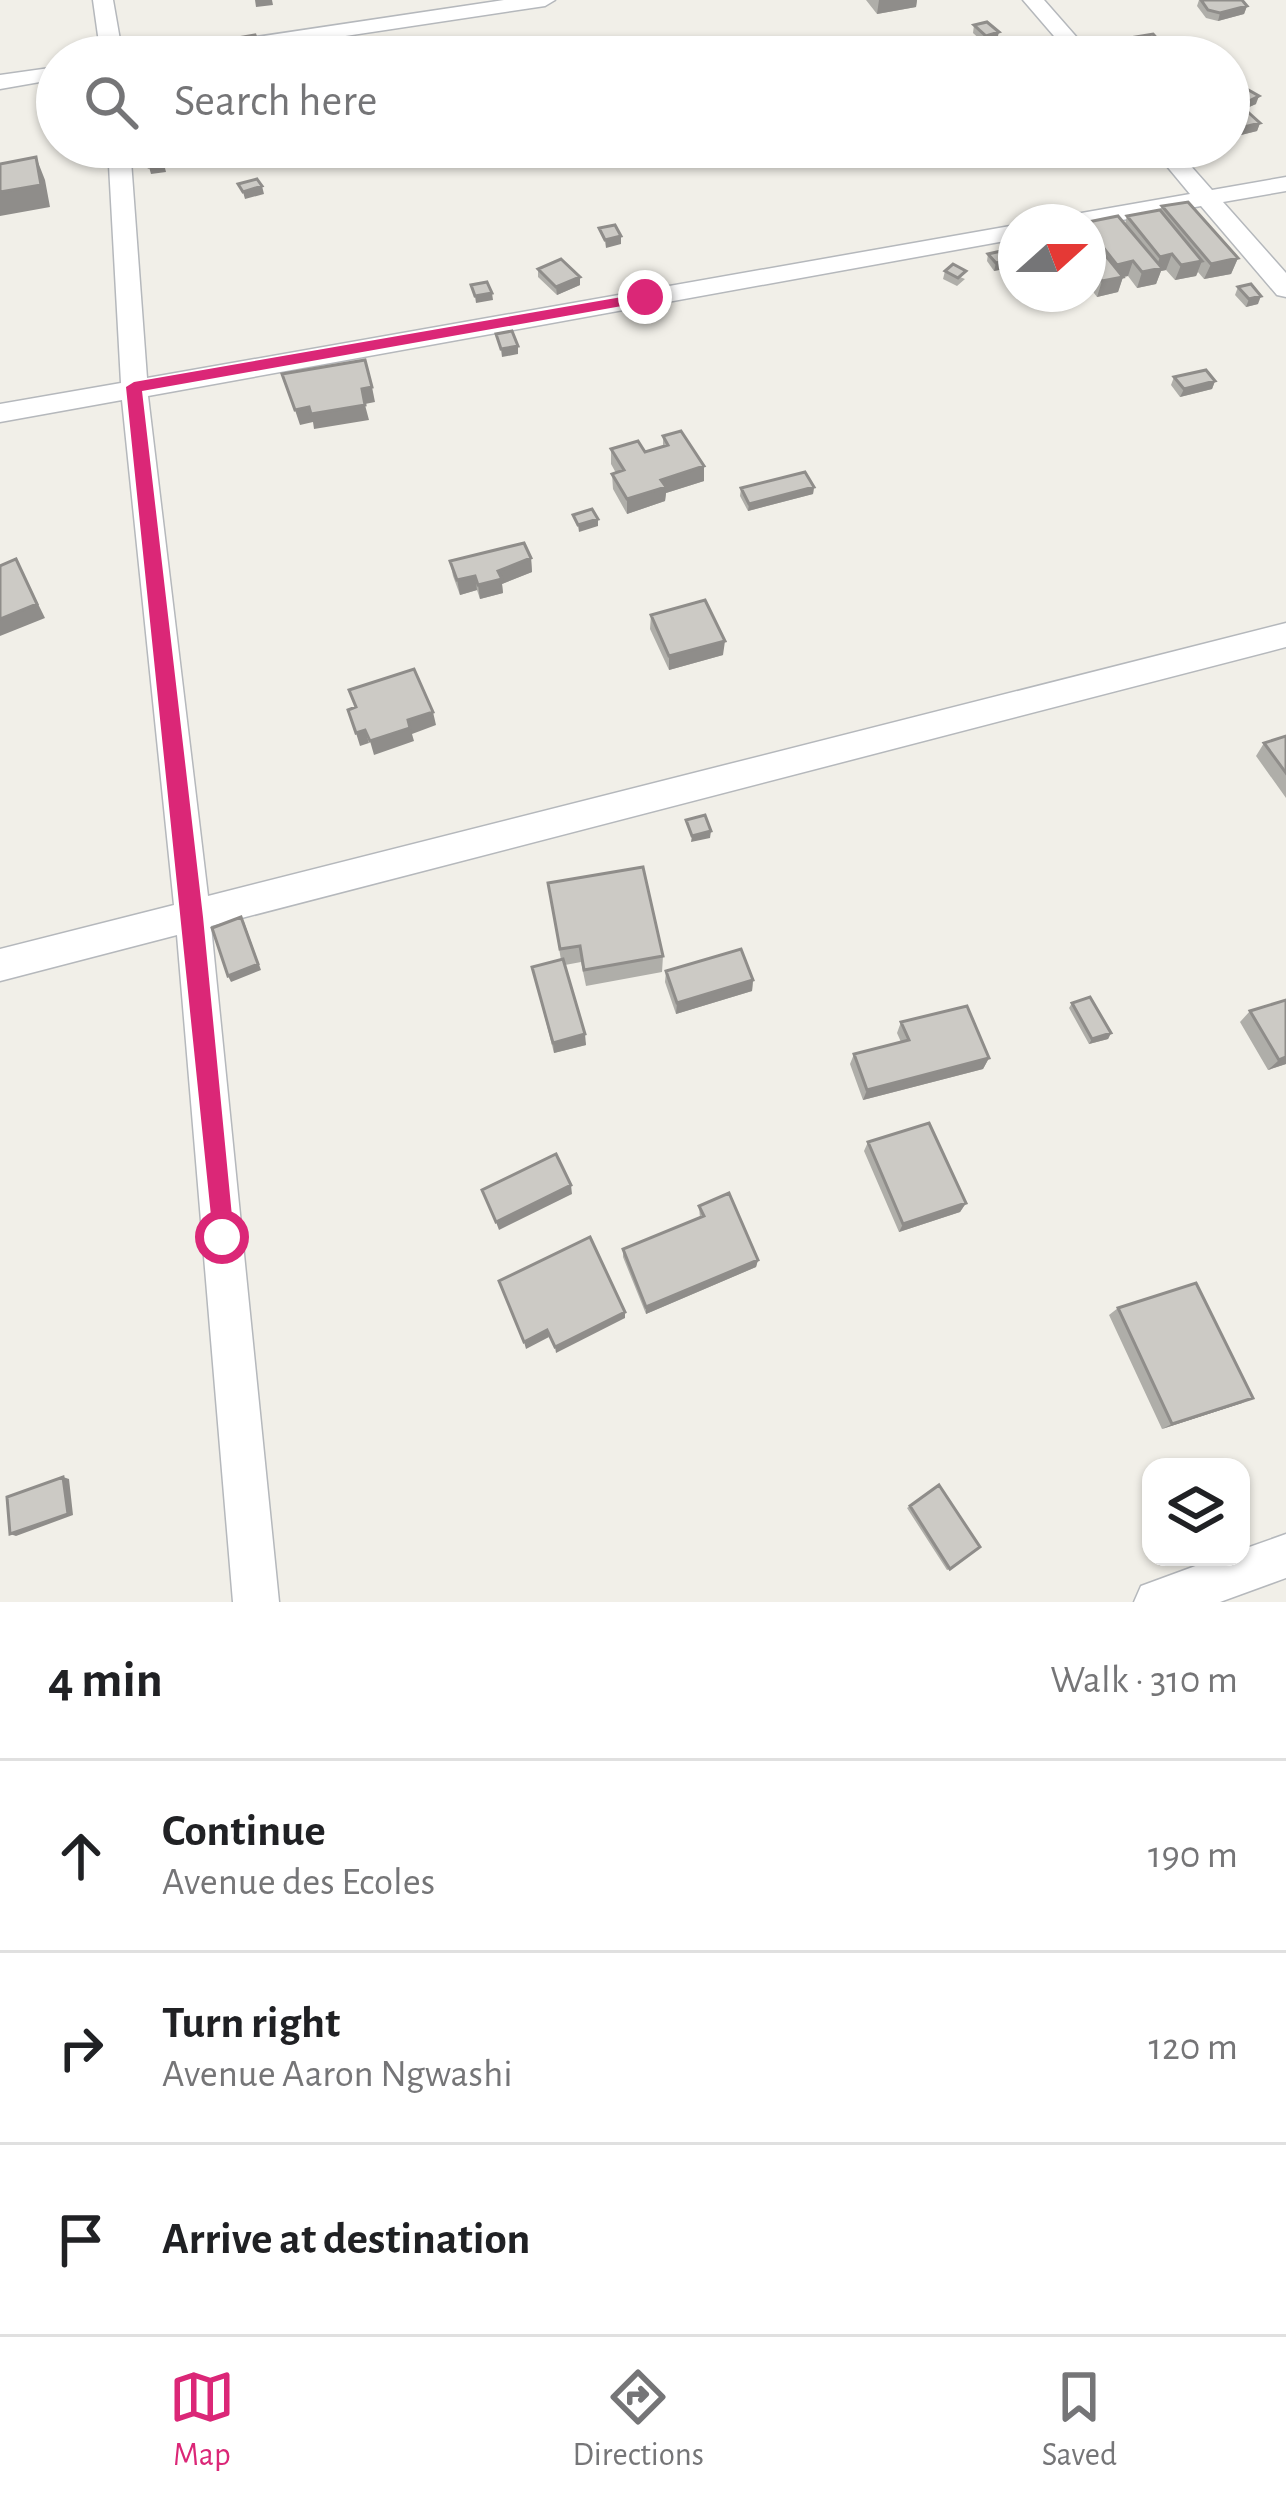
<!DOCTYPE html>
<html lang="en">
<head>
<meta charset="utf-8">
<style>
  :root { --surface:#fff; --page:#f6f6f6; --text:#202124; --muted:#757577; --line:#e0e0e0; --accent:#db2777 }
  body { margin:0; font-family:"Alegreya Sans",sans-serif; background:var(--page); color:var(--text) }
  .controls { position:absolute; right:36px; bottom:36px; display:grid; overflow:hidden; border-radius:24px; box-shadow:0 3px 9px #0004 }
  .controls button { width:108px; height:108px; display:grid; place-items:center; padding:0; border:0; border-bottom:3px solid var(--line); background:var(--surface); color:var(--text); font:60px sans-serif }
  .compass { position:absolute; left:998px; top:204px; width:108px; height:108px; border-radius:50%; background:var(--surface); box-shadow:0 3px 9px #0004; rotate:69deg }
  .stop { position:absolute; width:36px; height:36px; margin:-27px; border:9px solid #db2777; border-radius:50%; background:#fff }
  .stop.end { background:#db2777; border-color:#fff; box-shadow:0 3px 12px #0008 }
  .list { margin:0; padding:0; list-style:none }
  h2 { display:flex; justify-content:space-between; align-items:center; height:156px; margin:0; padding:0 48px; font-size:51px }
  h2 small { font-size:39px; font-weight:400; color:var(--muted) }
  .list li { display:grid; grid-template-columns:78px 1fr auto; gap:36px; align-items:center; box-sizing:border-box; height:192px; padding:0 48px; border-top:3px solid var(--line) }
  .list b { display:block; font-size:45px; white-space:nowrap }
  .list p { margin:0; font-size:39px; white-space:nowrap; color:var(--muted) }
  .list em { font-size:39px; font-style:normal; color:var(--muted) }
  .icon { flex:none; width:66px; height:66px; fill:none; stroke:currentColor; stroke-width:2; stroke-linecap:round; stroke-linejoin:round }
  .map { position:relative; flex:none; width:1286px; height:1602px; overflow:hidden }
  .search { position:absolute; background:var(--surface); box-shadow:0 3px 9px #0004; left:36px; right:36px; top:36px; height:132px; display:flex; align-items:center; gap:30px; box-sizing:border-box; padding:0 42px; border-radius:66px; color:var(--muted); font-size:45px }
  .sheet { height:732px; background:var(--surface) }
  nav { display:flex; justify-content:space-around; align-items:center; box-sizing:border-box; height:168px; border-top:3px solid var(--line); background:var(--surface); font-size:33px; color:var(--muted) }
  nav a { display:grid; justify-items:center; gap:6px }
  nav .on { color:var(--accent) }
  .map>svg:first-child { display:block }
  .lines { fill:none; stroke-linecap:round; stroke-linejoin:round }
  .minor-casing { stroke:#b5b8bc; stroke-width:3 }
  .minor { fill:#fff; fill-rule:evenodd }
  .wall { fill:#afaea9 }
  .shaded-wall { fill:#8f8d8a }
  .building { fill:#cccac5; stroke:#8f8d8a; stroke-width:3 }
  .route { fill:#db2777 }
</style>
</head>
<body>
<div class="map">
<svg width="1286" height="1602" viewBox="0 0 1286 1602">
  <rect width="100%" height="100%" fill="#f1efe8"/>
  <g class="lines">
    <g class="minor-casing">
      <path id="minor" d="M93,0H113L123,57H101Z
        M504,0H555L545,6L206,57H152L163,51Z
        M1023,0H1044L1094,57H1072Z
        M57,67V79L0,89V75Z
        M108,147H130L147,378L1016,225V239L148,396L208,896L1286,623V647L211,926L279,1602H233L177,935L0,981V949L174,905L122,400L0,422V404L121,383Z
        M1151,147H1174L1212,190L1286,177V191L1223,202L1286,273V297L1277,295L1201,206L1088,226V222H1058L1070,215L1190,194Z
        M1286,1534V1578L1220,1602H1134L1141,1586L1220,1557H1241V1550Z"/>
    </g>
    <use href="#minor" class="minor"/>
  </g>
  <path class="wall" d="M866,0H917L916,7L877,14Z
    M1199,0H1242L1247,6L1244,14L1218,21L1206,18L1197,6Z
    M974,25L997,40L984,43L973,33Z
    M1111,41L1158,50L1116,57L1109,48Z
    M1229,94L1256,104L1240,111L1229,104Z
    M1229,118L1260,123L1257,131L1237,136L1229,129Z
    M1162,206L1238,258L1231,274L1204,279L1198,272L1196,276L1175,280L1166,270L1161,271L1156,284L1137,288L1128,276L1123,277L1118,292L1097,297L1088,285V222L1125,224L1127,216L1160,210Z
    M988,254L1014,267L994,271L987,261Z
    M538,269L580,285L557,295L538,277Z
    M945,271L965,279L957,286L943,279Z
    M1238,287L1258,304L1246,307L1235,295Z
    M1174,377L1215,381L1212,389L1180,397L1171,385Z
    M663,436L704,481L666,493L665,501L627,514L613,489L612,474L616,473L611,464V449L645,452L663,446Z
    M814,487L813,494L748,511L740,496L741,488Z
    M531,558L532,572L502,584L503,593L480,599L477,590L460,595L453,576L450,561Z
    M651,615L723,655L669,670L650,629Z
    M1286,736V798L1256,756L1264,743Z
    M548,883L663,956L662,972L586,986L581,962L565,965L586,1045L554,1053L532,967L561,960Z
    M666,971L753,980L752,991L676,1014L665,982Z
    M1072,1003L1111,1033L1108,1039L1089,1044L1069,1008Z
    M1250,1011L1286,1064L1268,1070L1240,1022Z
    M901,1022L989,1058L983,1069L863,1100L850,1064L854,1054L901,1042L897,1033Z
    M868,1142L966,1203L960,1212L899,1232L864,1151Z
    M699,1206L758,1260L756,1267L646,1314L623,1257V1249L700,1218Z
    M1118,1308L1242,1403L1162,1429L1109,1315Z
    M939,1485L950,1569L947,1570L907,1508Z"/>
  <path class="shaded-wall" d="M255,0H272L273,5L256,7Z
    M879,0H917L916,7L877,14Z
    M1247,6L1244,14L1218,21L1220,13Z
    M999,32L997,40L984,43L986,36Z
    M1161,43L1158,50L1116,57L1118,49Z
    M1259,96L1256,104L1240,111L1243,104Z
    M1260,123L1257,131L1237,136L1240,128Z
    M272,147H302L274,156Z
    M443,147H450L451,154L424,158L423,151Z
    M687,147H719V149L687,153Z
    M36,157L45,180L50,207L0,216V192Z
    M164,164L166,172L151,174L149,167Z
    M262,186L264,194L245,199L243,192Z
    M621,236V244L606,248L605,240Z
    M1172,254L1166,270L1161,271L1156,284L1137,288L1142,272L1155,270L1160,257Z
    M1238,258L1231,274L1204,279L1211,264Z
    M1016,259L1014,267L994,271L996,263Z
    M1133,261L1128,276L1123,277L1118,292L1097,297L1102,281L1112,279L1117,265Z
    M1202,261L1196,276L1175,280L1181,265Z
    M580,277V285L557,295L556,287Z
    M492,293L493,300L476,303L475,296Z
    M1261,296L1258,304L1246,307L1249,299Z
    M518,346V354L502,357L501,349Z
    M1215,381L1212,389L1180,397L1184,389Z
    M372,387L375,402L365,404L362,389Z
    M365,405L369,420L314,429L313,422L300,425L295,410L309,407Z
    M704,466V481L666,493L665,501L627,514V499L661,480Z
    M814,487L813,494L748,511L749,504Z
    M598,519V526L579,532L578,525Z
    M531,558L532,572L502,584L503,593L480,599L478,585L498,571Z
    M16,559L45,618L0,636V619Z
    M475,576L477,590L460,595L457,580Z
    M725,641L723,655L669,670V656Z
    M433,712L436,725L412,734L414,741L374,755L370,741L408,720Z
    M365,730L369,743L360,746L356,733Z
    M711,831L710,838L691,842L692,836Z
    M244,922L261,970L231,982L228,976Z
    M753,980L752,991L676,1014L677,1003Z
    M1111,1033L1108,1039L1089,1044L1092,1039Z
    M585,1034L586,1045L554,1053L553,1043Z
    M1286,1057V1064L1268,1070L1279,1060Z
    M989,1058L983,1069L863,1100L867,1090Z
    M571,1185L572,1194L499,1230L496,1222Z
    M966,1203L960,1212L899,1232L903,1224Z
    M758,1260L756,1267L646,1314V1307Z
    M625,1312V1318L556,1353L555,1347Z
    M547,1330L549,1337L526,1349L524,1342Z
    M1253,1398L1242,1403L1162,1429L1172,1424Z
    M63,1477L69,1479L73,1515L16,1536L10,1534Z"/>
  <path class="building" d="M1201,0H1242L1247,6L1220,13L1208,10Z
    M987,22L999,32L986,36L974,25Z
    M1153,34L1161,43L1118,49L1111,41Z
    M255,35L263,57H188L205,53L203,44Z
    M1245,88L1259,96L1243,104L1229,95Z
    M1249,113L1260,123L1240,128L1229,118Z
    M161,150L164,164L149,167L146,153Z
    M36,157L41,185L0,192V164Z
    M257,179L262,186L243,192L238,184Z
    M1188,202L1238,258L1211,264L1162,206Z
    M1160,210L1202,261L1181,265L1172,254L1160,257L1127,216Z
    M1118,216L1162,268L1142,272L1133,261L1117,265L1088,228V222Z
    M615,225L621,236L605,240L599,228Z
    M1088,234L1123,277L1102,281L1091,267L1088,268Z
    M1010,249L1016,259L996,263L988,254Z
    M561,259L580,277L556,287L538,269Z
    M953,264L966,271L958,278L945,271Z
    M487,282L492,293L475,296L471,285Z
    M1251,284L1261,296L1249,299L1238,287Z
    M512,331L518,346L501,349L496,334Z
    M365,360L372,387L362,389L365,405L311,414L309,407L295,410L282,374Z
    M1206,370L1215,381L1184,389L1174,377Z
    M681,431L704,466L661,480L666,487L627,499L612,474L624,470L611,449L638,441L645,452L668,445L663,436Z
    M805,472L814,487L749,504L741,488Z
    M592,509L598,519L578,525L573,515Z
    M524,543L531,558L498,571L502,579L478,585L475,576L457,580L450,561Z
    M16,559L37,604L0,619V566Z
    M705,600L725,641L669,656L651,615Z
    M414,669L433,712L408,720L410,728L370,741L365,730L356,733L348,710L356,707L349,690Z
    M1286,736V773L1264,743Z
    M705,815L711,831L692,836L686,820Z
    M643,867L663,956L584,970L580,946L560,949L548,883Z
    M241,917L258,964L228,976L212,928Z
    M741,949L753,980L677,1003L666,971Z
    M563,959L585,1034L553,1043L532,967Z
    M1090,997L1111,1033L1092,1039L1072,1003Z
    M1286,1000V1057L1279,1060L1250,1011Z
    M967,1006L989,1058L867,1090L854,1054L909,1040L901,1022Z
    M929,1123L966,1203L903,1224L868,1142Z
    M556,1154L571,1185L496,1222L482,1190Z
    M729,1193L758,1260L646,1307L623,1249L704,1216L699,1206Z
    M590,1237L625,1312L555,1347L547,1330L524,1342L499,1281Z
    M1196,1283L1253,1398L1172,1424L1118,1308Z
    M63,1477L68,1514L10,1534L7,1497Z
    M939,1485L980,1547L950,1569L910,1506Z"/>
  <path class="route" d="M645,293L650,294V301L142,391L203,917L234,1237L230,1245H214L126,387L134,382Z"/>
</svg>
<div class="controls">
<button><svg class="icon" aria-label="layers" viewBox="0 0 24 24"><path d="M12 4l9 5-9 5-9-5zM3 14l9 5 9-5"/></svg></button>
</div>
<svg class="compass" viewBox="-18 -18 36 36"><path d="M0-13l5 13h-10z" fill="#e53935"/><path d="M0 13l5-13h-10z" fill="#757577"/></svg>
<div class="stop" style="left:222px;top:1237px"></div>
<div class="stop end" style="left:645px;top:297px"></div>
<div class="search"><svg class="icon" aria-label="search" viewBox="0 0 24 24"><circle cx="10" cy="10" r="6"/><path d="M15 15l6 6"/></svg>Search here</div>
</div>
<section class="sheet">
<h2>4 min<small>Walk · 310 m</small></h2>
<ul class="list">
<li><svg class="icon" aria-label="ahead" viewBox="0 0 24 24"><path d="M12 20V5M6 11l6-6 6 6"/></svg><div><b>Continue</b><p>Avenue des Ecoles</p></div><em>190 m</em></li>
<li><svg class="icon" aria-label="right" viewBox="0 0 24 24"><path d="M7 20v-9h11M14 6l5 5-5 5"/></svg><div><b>Turn right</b><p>Avenue Aaron Ngwashi</p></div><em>120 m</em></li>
<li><svg class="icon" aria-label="arrive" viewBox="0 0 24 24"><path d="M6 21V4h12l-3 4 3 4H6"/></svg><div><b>Arrive at destination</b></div></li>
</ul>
</section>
<nav>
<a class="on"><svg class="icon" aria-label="map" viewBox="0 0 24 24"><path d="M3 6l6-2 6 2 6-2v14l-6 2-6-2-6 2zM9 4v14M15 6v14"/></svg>Map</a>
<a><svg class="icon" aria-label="directions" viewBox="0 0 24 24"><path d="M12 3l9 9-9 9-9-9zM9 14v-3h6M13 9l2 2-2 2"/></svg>Directions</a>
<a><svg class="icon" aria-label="saved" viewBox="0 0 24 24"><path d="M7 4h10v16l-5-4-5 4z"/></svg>Saved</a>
</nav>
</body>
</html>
